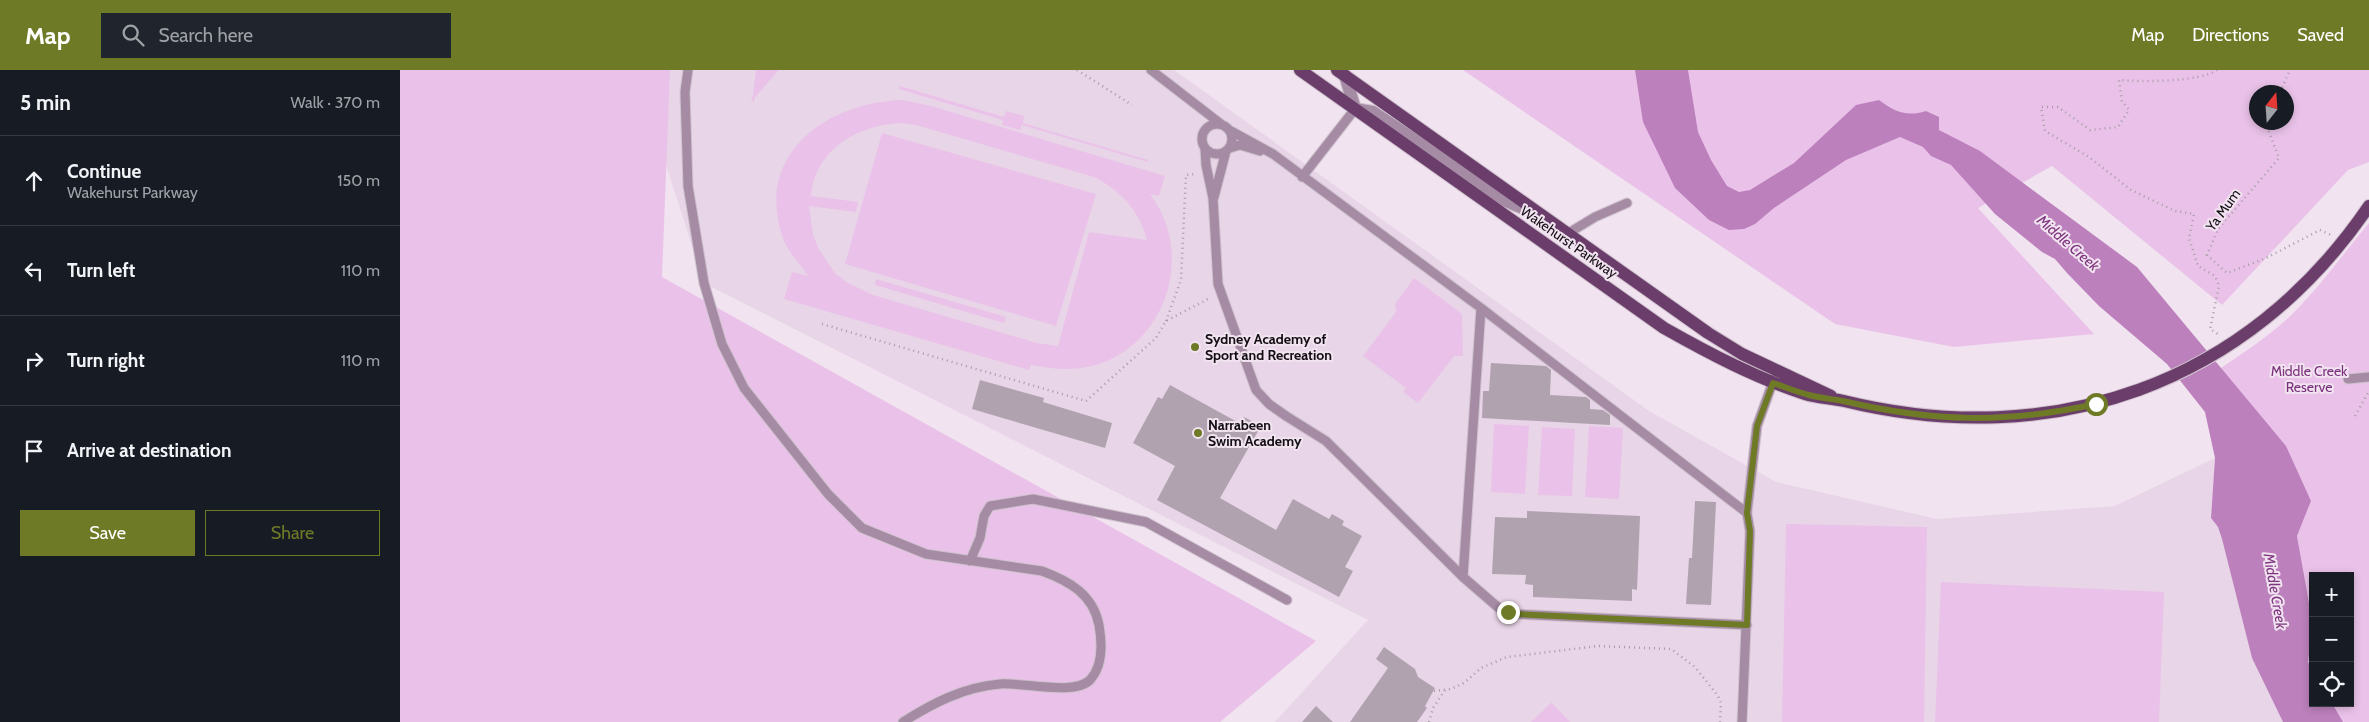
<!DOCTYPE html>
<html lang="en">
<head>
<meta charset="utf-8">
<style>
  :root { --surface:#171b24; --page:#20242c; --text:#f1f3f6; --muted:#9ea1a6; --line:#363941; --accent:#6e7a26 }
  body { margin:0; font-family:Cabin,sans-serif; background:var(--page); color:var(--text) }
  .controls { position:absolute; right:15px; bottom:15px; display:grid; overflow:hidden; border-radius:0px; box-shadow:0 2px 8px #0003 }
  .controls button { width:45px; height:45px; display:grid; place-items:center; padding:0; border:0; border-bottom:1px solid var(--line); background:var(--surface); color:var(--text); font:25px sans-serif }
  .compass { position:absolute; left:1849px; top:15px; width:45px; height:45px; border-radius:50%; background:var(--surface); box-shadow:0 2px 8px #0003; rotate:17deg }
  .stop { position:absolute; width:15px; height:15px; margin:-11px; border:4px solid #6e7a26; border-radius:50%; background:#fff }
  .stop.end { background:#6e7a26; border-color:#fff; box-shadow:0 1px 5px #0008 }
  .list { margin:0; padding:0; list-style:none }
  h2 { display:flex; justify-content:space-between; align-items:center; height:65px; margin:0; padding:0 20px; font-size:21px }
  h2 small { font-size:16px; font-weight:400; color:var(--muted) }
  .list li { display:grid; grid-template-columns:32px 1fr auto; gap:15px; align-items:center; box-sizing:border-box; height:90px; padding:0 20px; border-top:1px solid var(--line) }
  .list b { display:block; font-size:19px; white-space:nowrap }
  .list p { margin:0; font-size:16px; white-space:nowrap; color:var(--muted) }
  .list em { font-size:16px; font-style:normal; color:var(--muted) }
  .actions { display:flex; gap:10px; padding:15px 20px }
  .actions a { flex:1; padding:11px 0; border:1px solid var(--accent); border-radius:0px; text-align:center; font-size:18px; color:var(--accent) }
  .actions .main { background:var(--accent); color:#fff }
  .icon { flex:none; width:28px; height:28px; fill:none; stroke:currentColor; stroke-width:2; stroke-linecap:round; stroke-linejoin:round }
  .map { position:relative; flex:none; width:1969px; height:652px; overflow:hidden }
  header { display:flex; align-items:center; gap:30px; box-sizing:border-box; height:70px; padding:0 25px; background:var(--accent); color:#fff }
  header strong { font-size:24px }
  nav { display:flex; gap:28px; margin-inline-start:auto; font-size:18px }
  .search { width:350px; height:45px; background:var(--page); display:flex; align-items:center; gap:12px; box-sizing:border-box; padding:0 18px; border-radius:0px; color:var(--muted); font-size:19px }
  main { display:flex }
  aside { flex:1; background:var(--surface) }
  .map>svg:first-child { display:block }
  .built { fill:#e8d5e7 }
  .green { fill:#eac2e9; fill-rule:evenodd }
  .water { fill:#bc80bc }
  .building { fill:#b0a3af }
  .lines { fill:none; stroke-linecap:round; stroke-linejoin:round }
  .lane-casing { stroke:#cec1cd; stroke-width:11 }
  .street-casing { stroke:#cec1cd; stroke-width:14 }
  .primary-casing { stroke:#cec1cd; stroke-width:14 }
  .path { stroke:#a79ca6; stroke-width:2.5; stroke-dasharray:1 4; stroke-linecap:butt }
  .lane { stroke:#a58ba4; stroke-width:9 }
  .street { stroke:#a58ba4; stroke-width:12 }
  .primary { stroke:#6b3d6b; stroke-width:12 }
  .route { stroke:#6e7a26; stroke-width:6 }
  .poi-dot { fill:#6e7a26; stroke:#f1e3f0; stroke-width:2 }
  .labels { text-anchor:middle; stroke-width:4; stroke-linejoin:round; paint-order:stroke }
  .street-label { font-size:14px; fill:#140f14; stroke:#f1e3f0 }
  .poi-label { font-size:14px; font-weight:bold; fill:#140f14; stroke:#f1e3f0; text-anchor:start }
  .park-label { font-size:14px; fill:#7a327c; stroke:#f1e3f0 }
  .water-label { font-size:15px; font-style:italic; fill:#7d357e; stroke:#f1e3f0 }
</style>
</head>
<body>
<header>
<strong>Map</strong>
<div class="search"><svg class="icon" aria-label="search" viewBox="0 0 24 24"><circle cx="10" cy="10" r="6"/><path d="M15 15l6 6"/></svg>Search here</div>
<nav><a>Map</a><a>Directions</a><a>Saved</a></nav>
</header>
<main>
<aside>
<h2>5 min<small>Walk · 370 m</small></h2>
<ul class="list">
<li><svg class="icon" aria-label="ahead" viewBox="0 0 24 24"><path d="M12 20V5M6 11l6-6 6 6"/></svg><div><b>Continue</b><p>Wakehurst Parkway</p></div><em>150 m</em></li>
<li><svg class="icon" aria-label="left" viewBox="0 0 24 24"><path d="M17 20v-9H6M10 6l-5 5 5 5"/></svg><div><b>Turn left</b></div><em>110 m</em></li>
<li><svg class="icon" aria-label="right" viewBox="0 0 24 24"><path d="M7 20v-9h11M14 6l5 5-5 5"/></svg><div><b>Turn right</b></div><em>110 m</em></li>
<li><svg class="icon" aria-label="arrive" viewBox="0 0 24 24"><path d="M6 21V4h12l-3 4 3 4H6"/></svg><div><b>Arrive at destination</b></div></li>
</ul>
<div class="actions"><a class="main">Save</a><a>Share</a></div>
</aside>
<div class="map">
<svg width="1969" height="652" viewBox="0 0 1969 652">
  <rect width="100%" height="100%" fill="#f1e3f0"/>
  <path class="built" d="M158,0H774L1249,341L1376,412L1537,449L1715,436L1815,388L1811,448L1818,457L1822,469L1852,588L1883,652H875L968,550L304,213L261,79Z"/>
  <path class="green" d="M0,0H270L262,207L916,571L820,652H0Z
    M356,0H379L355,27L354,32L351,29L353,26Z
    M1063,0H1969V92L1948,100L1822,235L1652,96L1578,138L1694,264L1554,277L1435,254ZM1856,22H1886V52H1856Z
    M500,16L604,47L606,41L624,46L623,53L748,90V92L622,55L620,60L602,55L603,50L499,19Z
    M503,30L531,36L765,106L759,126L750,124C796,184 766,277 692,296C671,301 652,299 631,295L629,300L384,229L392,202L408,206C399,192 387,182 382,165C355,82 429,32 503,30ZM501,53L516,55L694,107C721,121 739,140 747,170L689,162L658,276L637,273L473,225L446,212L435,203L418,178L413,164L409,136L456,142L458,132L411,126C415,79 458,55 501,53Z
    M482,63L696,124L656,256L445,194Z
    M1969,153V652H1943L1932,633H1950V506H1913V600L1908,592L1913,555L1897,466L1911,431L1821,298C1843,283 1866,268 1886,250C1917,221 1942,185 1969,153Z
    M1014,208L1062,244L1063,286H1054L1018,333L1003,322L1006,318L963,286L996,242L995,234Z
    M476,209L606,247L604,253L475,215Z
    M1094,354L1129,356L1125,424L1091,422Z
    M1189,356L1223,358L1219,429L1185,427Z
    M1142,357L1175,359L1172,426L1138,425Z
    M1386,454L1527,457L1524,652H1382Z
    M1541,512L1764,522L1759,652H1535Z
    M1151,632L1170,652H1131L1151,633Z"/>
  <path class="water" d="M1235,0H1288L1298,62L1311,90L1327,116L1339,122L1350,120L1394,93L1456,35L1479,30C1495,42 1506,47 1526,41L1539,47V60L1580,81L1737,197L1886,376L1911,431L1897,466L1913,555L1908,592L1913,600V633H1932L1943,652H1883L1852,588L1822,469L1818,457L1811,448L1815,388L1805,342L1767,294L1699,236L1667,203L1655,189L1642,182L1595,144L1551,95L1531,86L1523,77L1500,67L1446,90L1374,138L1355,154L1344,159L1329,160L1309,150L1275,118L1243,52Z"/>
  <path class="building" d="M1091,293L1146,296L1151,300L1150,325L1186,327L1190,330V339L1203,340L1210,345V355L1082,348L1083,321H1089Z
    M580,310L644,328L643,332L712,353L705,378L572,339Z
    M770,315L841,354L844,347L861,356L820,428L876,460L893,429L929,449L932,444L944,451L942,455L962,466L945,497L953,501L939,527L757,430L775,396L733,373L758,327L762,329Z
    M1295,431L1316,432L1311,535L1286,534L1289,488H1292Z
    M1127,441L1240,446L1237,520L1232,519V531L1133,527V515L1125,514L1126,505L1092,504L1095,447L1127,448Z
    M984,577L1015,599L1018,607L1035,618L1025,636L1027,638L1017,652H950L988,598L976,589Z
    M916,636L933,652H902Z"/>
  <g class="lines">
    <g class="lane-casing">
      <path id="lane" d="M288,0L285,22L288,116L304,213L322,274L344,318L428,424L462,458L526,484L642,501C669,511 693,524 699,555C702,572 703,596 690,610C674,626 622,612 600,614C564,617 533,633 503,652
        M751,0L821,54
        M802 69a15 15 0 1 1 30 0a15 15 0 1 1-30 0Z
        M831,61L873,84L1081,238L1347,443
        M805,78L806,95L813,128L818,214L856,320L869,334L886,346L926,371L1063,507L1100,539L1115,544L1347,555
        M830,78L840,75L860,81
        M902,107L955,39
        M814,127L826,81
        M1167,164L1195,147L1227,133
        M1948,309L1969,307
        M570,491L580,468L584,446L590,436L633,429L746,452L887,530
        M1063,507L1081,238
        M1342,652L1350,461L1347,443L1357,356L1374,309"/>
    </g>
    <g class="street-casing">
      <path id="street" d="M945,5L955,39L973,42L1106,131L1132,142"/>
    </g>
    <g class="primary-casing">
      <path id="primary" d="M900,0L1264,258C1310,284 1356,308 1405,324C1418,328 1431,328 1444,331C1653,382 1847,315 1969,136
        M937,0L1308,263L1342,284L1431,326"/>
    </g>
    <path class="path" d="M677,0L732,35
      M1817,0C1801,12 1740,12 1719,10L1722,31L1729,40L1718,57L1690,60L1658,37H1641L1645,61L1689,87L1731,120L1775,141L1794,144L1789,168L1798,196L1815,206L1819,216L1810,259L1818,264
      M1880,22L1890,0
      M1865,52L1879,88L1818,159L1807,185L1827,203L1866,188L1920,160L1931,165
      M766,251L781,210L786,105L796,104
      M422,254L686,331L756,268L766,251L810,228
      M1955,346L1969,321
      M1034,621L1051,619L1064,613L1081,598L1107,587L1198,576L1271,579L1295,597L1318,626L1321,633L1320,652
      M1029,652L1033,638L1045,620"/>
    <use href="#lane" class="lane"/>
    <use href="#street" class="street"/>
    <use href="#primary" class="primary"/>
  </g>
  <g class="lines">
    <path class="route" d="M1108,542L1115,544L1347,555L1350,461L1347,443L1357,356L1373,313C1385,317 1397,322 1409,325C1420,328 1432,329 1443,331C1533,352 1605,354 1696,334"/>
  </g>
  <g class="poi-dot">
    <circle cx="795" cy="277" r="5"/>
    <circle cx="798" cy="363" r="5"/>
  </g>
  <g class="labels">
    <g class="street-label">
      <text transform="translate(1823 140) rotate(-54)" y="5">Ya Mum</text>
      <text transform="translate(1169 172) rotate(35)" y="5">Wakehurst Parkway</text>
    </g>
    <g class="poi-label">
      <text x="805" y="274">Sydney Academy of<tspan x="805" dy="16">Sport and Recreation</tspan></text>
      <text x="808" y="360">Narrabeen<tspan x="808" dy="16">Swim Academy</tspan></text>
    </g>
    <g class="park-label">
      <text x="1909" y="306">Middle Creek<tspan x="1909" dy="16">Reserve</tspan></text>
    </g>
    <g class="water-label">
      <text transform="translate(1668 173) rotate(41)" y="5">Middle Creek</text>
      <text transform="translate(1875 521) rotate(80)" y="5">Middle Creek</text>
    </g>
  </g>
</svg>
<div class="controls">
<button>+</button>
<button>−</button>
<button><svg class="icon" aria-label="locate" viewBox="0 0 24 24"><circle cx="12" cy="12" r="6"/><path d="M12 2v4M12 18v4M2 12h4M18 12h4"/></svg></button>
</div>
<svg class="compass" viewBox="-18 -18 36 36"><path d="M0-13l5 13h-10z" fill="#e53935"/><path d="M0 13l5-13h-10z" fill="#9ea1a6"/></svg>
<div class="stop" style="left:1696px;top:334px"></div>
<div class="stop end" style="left:1108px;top:542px"></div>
</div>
</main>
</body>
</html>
